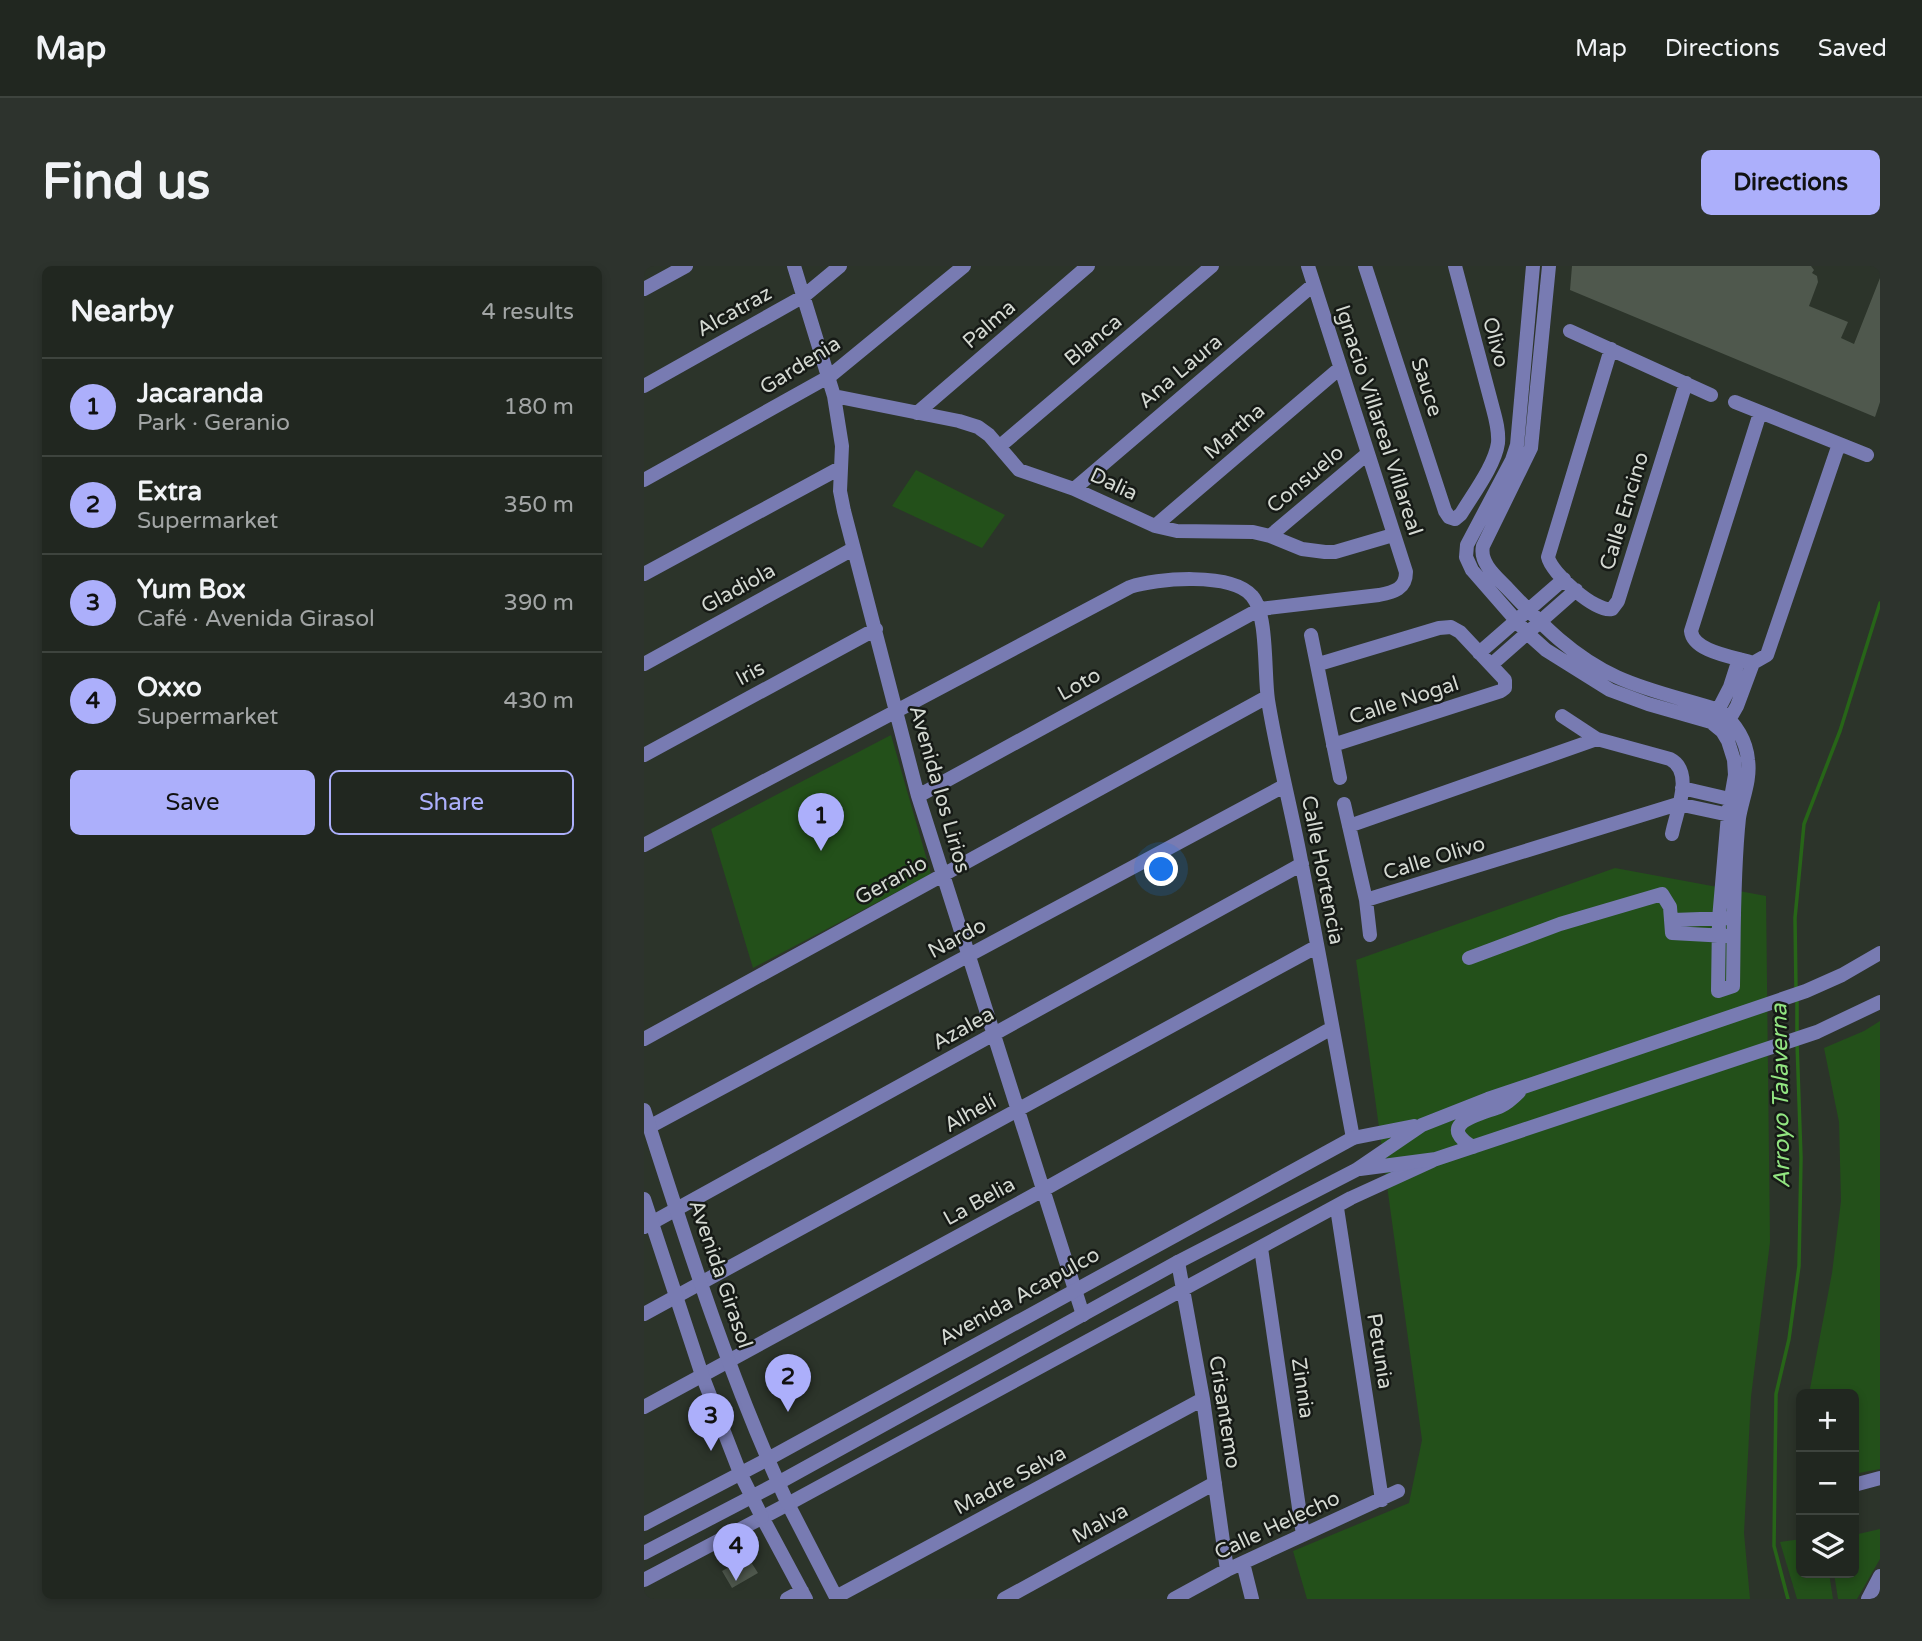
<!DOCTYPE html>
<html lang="en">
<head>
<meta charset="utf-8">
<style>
  :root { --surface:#212720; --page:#2d332d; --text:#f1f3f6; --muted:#a2a5a5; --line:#3e443e; --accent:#acaffb }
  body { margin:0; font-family:"Varela Round",sans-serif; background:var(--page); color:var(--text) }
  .controls { position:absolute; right:21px; bottom:21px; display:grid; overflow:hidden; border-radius:10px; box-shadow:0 4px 10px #0003 }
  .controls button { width:63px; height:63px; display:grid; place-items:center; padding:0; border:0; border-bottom:2px solid var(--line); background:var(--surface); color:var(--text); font:35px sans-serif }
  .you { position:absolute; left:518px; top:604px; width:24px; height:24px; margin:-18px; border:5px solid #fff; border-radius:50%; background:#1a73e8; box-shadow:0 0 0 10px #1a73e833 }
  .badge { display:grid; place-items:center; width:46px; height:46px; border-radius:50%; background:var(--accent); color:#111; font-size:23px; font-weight:700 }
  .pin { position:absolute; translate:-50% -58px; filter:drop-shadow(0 2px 4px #0008) }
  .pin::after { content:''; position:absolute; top:37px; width:24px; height:21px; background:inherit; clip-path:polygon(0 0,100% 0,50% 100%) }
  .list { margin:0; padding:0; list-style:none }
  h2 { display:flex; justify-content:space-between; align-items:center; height:91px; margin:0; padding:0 28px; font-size:30px }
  h2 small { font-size:23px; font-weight:400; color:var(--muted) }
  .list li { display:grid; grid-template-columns:46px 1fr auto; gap:21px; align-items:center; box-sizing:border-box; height:98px; padding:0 28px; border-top:2px solid var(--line) }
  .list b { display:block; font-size:26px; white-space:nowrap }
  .list p { margin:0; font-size:23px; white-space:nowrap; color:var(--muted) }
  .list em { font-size:23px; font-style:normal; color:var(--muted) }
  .actions { display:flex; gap:14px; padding:21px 28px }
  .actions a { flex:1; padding:16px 0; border:2px solid var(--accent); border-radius:10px; text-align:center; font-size:24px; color:var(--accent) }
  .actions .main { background:var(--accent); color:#111 }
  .icon { flex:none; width:38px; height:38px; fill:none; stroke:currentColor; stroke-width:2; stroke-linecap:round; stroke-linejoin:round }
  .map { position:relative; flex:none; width:1236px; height:1333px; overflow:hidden; border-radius:10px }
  header { display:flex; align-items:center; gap:42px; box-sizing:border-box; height:98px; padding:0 35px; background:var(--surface); border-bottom:2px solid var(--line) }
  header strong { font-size:33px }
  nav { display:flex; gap:38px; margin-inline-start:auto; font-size:24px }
  .intro { display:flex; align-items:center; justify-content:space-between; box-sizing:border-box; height:168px; padding:0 42px }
  h1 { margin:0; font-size:49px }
  .button { padding:18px 32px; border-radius:10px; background:var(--accent); color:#111; font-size:24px; font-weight:700 }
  main { display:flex; gap:42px; padding:0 42px }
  aside { flex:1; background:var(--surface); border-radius:10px; box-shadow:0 4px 10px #0003 }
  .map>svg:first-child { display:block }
  .green { fill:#23501a }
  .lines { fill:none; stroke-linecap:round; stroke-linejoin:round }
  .stream { stroke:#276518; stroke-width:3.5 }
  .building { fill:#4f584d }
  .minor { stroke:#787bb2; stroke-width:14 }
  .tertiary { stroke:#787bb2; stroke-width:14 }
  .labels { text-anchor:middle; stroke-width:5; stroke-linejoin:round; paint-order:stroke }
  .street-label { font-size:21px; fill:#d4d9d2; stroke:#161a16 }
  .water-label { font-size:23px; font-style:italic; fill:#92e581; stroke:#161a16 }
</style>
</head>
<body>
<header>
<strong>Map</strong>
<nav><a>Map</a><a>Directions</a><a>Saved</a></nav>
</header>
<div class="intro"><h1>Find us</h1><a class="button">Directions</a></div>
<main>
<aside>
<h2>Nearby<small>4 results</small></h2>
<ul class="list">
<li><span class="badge">1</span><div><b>Jacaranda</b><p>Park · Geranio</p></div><em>180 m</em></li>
<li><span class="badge">2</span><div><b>Extra</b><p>Supermarket</p></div><em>350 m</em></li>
<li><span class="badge">3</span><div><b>Yum Box</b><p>Café · Avenida Girasol</p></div><em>390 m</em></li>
<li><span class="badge">4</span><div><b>Oxxo</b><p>Supermarket</p></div><em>430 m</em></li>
</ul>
<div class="actions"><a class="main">Save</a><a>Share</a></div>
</aside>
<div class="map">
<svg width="1236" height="1333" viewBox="0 0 1236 1333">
  <rect width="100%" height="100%" fill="#2c342a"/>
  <path class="green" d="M272,204L361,249L338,282L248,240Z
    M247,469L287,608L109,702L67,563Z
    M971,602L1122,630L1126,976L1107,1131L1100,1267L1106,1333H663L649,1285L765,1237L778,1174L712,694Z
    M1236,755V1203L1210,1208V1128H1165L1188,1007L1197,935L1195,856L1180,782L1220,765Z
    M1236,1263V1293L1213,1333H1194L1190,1307H1210V1269Z
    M1157,1273V1307H1185L1189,1333H1153L1136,1276Z"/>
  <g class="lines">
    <path class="stream" d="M1152,724L1151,652L1160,558L1196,465L1236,337
      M1153,732V770
      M1144,1333L1130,1280L1132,1128L1145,1073L1155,1000L1157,892L1153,777"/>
  </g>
  <path class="building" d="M928,0H1167L1170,4L1168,7L1173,10L1174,16L1165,40L1204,56L1197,72L1210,78L1236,12V136L1231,151L926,24Z
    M98,1294L107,1296L114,1307L88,1322L78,1305Z"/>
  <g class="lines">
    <path class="minor" d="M150,0L190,130L198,180L196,225L200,245L274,530L439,1049
      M721,0L801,245L805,251L811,253L817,248C829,228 851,199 854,177C855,165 852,154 849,143L811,0
      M889,0L873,179L868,194L823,279L822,291L828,304L883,367L902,384L966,424L1004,438L1067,456L1078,465L1084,475L1090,494L1091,509L1084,549L1075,653L1074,725L1089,720C1090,665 1089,608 1095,552C1098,533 1107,514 1104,494C1102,472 1091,457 1075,444C1041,433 1006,426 973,411C930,392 897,358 865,324C854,312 835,298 839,280L887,182L905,0
      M0,23L42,0
      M926,65L1067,129
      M967,83L904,291C907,307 952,347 968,343L974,335L1042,117
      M0,120L160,30L196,0
      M190,130L315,155L334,161L345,169L375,204L430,223L511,260L533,265L609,266L626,270L658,283L681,286H691L749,269
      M1091,136L1223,189
      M273,147L444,0
      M1116,147L1047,365C1049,386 1091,391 1109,397L1123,389L1195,178
      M356,180L568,0
      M0,214L186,110L320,0
      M430,223L669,19
      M511,260L696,102
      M626,270L723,188
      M0,308L196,202
      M667,369L696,512
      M835,387L920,313
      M0,398L209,283
      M675,398L795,362L807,361L816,366L861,414V422L857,425L689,479
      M847,399L932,324
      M918,450L953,473L1026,493C1051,506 1032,546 1028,568
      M1070,452L1086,421L1095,393
      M1081,461L1093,440L1109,397
      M0,489L232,363
      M1038,522L1094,535
      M274,530L616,343L735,329C750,326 762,323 762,306L664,0
      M700,538L722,634L726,669
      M705,560L953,473
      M0,579L486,321C512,312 588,306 608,330C624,348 620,408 624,434C633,490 648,545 658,600C676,691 692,782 709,872
      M722,634L1034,538L1090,550
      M1029,654L1084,652
      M825,692L916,658L1018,628L1026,641L1028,667L1083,670
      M0,773L623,431
      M5,861L640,520
      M693,942L738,1234
      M0,961L658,598
      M617,982L659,1269
      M534,996L559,1133L583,1304
      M0,1048L672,681
      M0,1141L399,924L688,762
      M1210,1219L1236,1212
      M144,1238L193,1333
      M118,1251L162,1333
      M599,1297L608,1333
      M0,1314L144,1238L707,932L788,895
      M192,1331L559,1133
      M143,1333L158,1325
      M360,1333L571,1217
      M530,1333L583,1304L754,1225
      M1224,1333L1236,1310"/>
    <path class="tertiary" d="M0,844C43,978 85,1111 144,1238
      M829,881C789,857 839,848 857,840C864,837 870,831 875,826
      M716,903L792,893L1173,766L1236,736
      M0,933L58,1109L96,1207L118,1251
      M0,1258L124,1193L709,872L770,860
      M0,1287L134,1217L534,996L712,904L778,859L844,833L1162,725L1198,709L1236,687"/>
  </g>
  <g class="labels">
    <g class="street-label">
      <text transform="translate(90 45) rotate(-29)" y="7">Alcatraz</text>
      <text transform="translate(345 58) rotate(-41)" y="7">Palma</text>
      <text transform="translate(449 74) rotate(-40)" y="7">Blanca</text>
      <text transform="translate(852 76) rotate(75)" y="7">Olivo</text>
      <text transform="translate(156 99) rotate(-32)" y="7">Gardenia</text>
      <text transform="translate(536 105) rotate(-40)" y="7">Ana Laura</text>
      <text transform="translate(783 121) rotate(72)" y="7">Sauce</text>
      <text transform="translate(735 154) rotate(72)" y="7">Ignacio Villareal Villareal</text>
      <text transform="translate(590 165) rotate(-41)" y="7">Martha</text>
      <text transform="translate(661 213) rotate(-40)" y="7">Consuelo</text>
      <text transform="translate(470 218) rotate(25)" y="7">Dalia</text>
      <text transform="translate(980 245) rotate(-73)" y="7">Calle Encino</text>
      <text transform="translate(94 322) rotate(-29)" y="7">Gladiola</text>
      <text transform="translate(106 407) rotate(-28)" y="7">Iris</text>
      <text transform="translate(435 418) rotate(-29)" y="7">Loto</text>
      <text transform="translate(760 434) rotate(-18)" y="7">Calle Nogal</text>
      <text transform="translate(296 523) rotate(74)" y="7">Avenida los Lirios</text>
      <text transform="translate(790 592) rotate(-17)" y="7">Calle Olivo</text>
      <text transform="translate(679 604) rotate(79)" y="7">Calle Hortencia</text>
      <text transform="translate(247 614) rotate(-29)" y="7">Geranio</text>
      <text transform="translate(313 672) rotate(-28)" y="7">Nardo</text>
      <text transform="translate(319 762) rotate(-29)" y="7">Azalea</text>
      <text transform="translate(326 847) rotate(-29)" y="7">Alhelí</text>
      <text transform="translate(335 935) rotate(-29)" y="7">La Belia</text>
      <text transform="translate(77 1008) rotate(71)" y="7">Avenida Girasol</text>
      <text transform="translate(375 1030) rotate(-29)" y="7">Avenida Acapulco</text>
      <text transform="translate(736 1085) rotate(81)" y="7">Petunia</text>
      <text transform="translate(659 1122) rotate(82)" y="7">Zinnia</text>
      <text transform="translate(581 1146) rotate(81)" y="7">Crisantemo</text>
      <text transform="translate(366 1214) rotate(-28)" y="7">Madre Selva</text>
      <text transform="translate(456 1257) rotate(-29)" y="7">Malva</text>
      <text transform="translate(633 1259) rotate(-25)" y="7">Calle Helecho</text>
    </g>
    <g class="water-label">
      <text transform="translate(1136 830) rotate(-91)" y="8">Arroyo Talaverna</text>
    </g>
  </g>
</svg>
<div class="controls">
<button>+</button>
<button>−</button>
<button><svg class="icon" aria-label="layers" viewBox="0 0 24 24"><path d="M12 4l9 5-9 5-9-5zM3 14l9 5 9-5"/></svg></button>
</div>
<div class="you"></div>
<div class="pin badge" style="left:177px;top:585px">1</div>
<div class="pin badge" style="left:144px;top:1146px">2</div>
<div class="pin badge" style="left:67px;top:1185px">3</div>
<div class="pin badge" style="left:92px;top:1315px">4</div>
</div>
</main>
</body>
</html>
